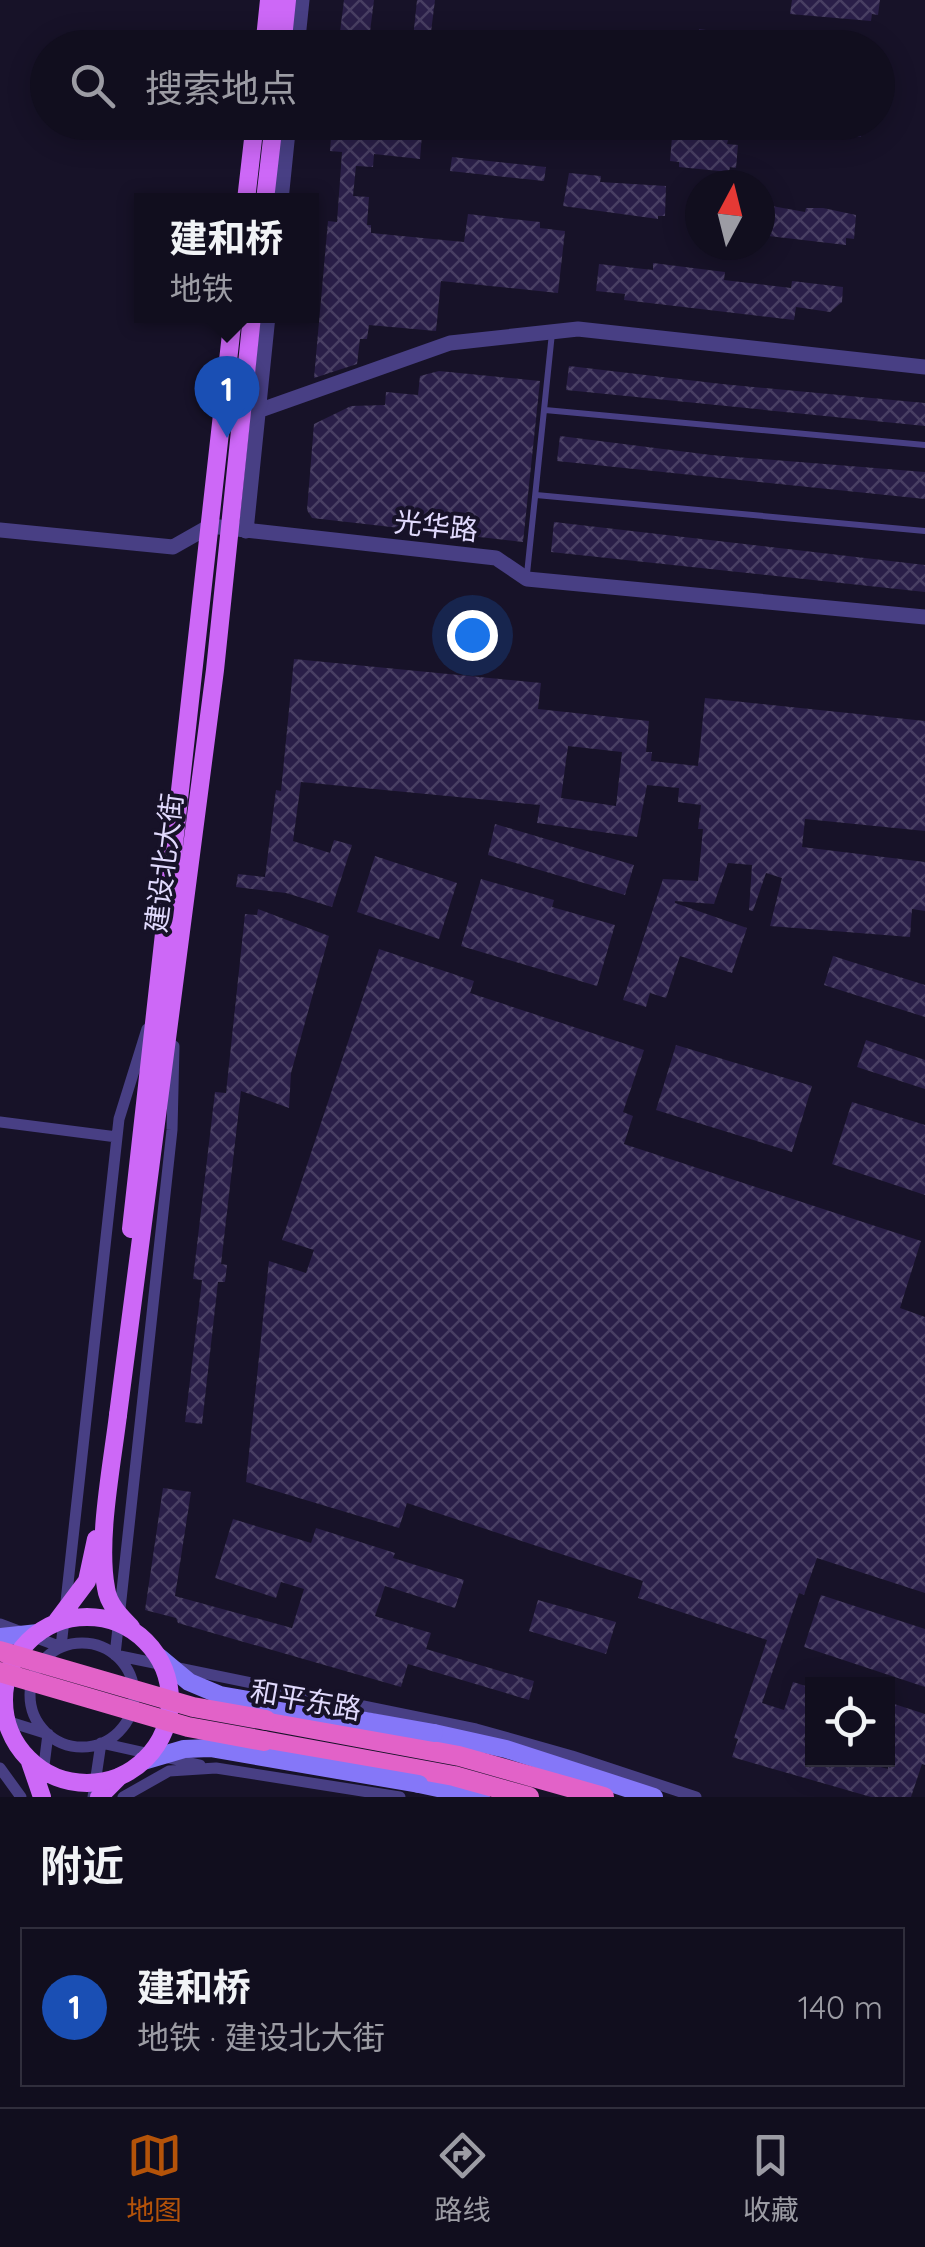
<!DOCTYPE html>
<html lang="zh">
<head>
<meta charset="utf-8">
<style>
  :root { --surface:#110e1e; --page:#1e1c2b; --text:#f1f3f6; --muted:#9c9ca4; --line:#302e3c; --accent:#b45309 }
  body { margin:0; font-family:Quicksand,"Noto Sans SC",sans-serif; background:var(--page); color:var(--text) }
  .controls { position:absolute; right:30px; bottom:30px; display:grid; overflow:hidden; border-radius:0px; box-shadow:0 5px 25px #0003 }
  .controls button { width:90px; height:90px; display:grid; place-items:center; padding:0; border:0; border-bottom:2px solid var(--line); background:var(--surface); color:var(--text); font:50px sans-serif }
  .compass { position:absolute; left:685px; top:170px; width:90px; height:90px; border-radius:50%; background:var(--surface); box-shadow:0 5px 25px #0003; rotate:7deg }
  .you { position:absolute; left:472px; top:635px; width:35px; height:35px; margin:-25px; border:8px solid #fff; border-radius:50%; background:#1a73e8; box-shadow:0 0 0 15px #1a73e833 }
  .badge { display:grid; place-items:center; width:65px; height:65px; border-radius:50%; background:var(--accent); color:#fff; font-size:32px; font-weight:700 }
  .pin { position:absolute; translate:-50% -82px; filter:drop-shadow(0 2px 5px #0008) }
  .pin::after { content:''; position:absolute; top:52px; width:35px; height:30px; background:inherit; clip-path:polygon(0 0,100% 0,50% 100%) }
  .popup { position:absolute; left:134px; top:193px; width:185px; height:130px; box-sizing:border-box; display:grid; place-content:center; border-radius:0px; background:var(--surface); filter:drop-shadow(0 2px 8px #0005); font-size:32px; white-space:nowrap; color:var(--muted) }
  .popup b { font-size:38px; color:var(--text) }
  .popup::after { content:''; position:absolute; left:50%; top:100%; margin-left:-20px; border:20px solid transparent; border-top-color:var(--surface) }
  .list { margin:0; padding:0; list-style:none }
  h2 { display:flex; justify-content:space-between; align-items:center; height:130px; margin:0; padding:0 40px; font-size:42px }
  h2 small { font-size:32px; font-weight:400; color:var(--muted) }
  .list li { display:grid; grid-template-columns:65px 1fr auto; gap:30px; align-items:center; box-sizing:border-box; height:160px; margin:0 20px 20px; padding:0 20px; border:2px solid var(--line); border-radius:0px }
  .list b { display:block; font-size:38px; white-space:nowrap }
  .list p { margin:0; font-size:32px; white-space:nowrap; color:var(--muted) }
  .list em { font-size:32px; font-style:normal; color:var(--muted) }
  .icon { flex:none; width:55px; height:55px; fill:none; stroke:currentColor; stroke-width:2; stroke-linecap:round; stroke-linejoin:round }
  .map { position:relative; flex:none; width:925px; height:1797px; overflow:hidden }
  .search { position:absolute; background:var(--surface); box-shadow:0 5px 25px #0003; left:30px; right:30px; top:30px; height:110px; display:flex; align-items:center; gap:25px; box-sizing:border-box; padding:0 35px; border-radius:55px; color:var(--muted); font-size:38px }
  .sheet { height:310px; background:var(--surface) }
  nav { display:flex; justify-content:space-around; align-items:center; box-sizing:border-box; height:140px; border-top:2px solid var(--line); background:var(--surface); font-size:28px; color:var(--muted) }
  nav a { display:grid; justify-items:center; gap:5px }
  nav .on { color:var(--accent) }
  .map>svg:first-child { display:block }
  .building { fill:url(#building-cross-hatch); fill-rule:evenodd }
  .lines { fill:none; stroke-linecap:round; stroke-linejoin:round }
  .service { stroke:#483f84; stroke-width:6 }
  .minor { stroke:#483f84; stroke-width:11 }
  .tertiary { stroke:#483f84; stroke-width:15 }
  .secondary { stroke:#8577f8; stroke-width:18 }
  .primary { stroke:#cd68f7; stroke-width:18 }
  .trunk { stroke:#e262c8; stroke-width:20 }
  .secondary-bridge { stroke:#8577f8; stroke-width:18 }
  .primary-bridge { stroke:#cd68f7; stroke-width:18 }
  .trunk-bridge { stroke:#e262c8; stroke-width:20 }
  .labels { text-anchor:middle; stroke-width:8; stroke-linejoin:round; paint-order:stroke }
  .street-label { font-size:28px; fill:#e1dafd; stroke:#171228 }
</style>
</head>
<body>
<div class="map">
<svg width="925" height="1797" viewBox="0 0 925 1797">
  <defs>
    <pattern id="building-cross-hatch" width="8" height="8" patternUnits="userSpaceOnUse" patternTransform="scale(2.5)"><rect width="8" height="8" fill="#2a1f48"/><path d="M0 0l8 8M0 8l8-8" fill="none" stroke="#493f63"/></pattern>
  </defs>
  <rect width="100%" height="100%" fill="#171228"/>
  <path class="building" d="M344,0H374L368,48H338Z
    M417,0H435L429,48H412Z
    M792,0H880L878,15L872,14L871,21L790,14Z
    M699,29L770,39L769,48H682L684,30L699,32Z
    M332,122H423L420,159L374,154L373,167L356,166L353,196L369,197L367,225H371V233L464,242L468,214L540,222V228L565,231L558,293L441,281L436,331L369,325L367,339H360L357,364L314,378L328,221L337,222L342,152L330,151Z
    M803,122H862L861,137L803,131Z
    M690,136L728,140L727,144L738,145L736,168L730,167L729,172L679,167V162L670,161L672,137L689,139Z
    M452,157L546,167L544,181L450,171Z
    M569,173L601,176L600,182L666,186L665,216H658V219L563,206Z
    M760,204L805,212L806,208H823L856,215L854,239L846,238V245L760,235Z
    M653,263L725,272L724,280L791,288L792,281L843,287L842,302L830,312L796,307L794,320L624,300L625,294L596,291L599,264L653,270Z
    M569,366L722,384L925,403V426L566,390Z
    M439,371L540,381L523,542L312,518L307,510L314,424L351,406L385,405L386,392L418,395L420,376Z
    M560,436L711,455L925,472V499L557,461Z
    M554,522L925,565V592L551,552Z
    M294,659L541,683L538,709L649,721L646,752H652L651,761L698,766L705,698L925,721V831L805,819L802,847L925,862V911L912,909L910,937L770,926L782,878L766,873L753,911L749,910L752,865L728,863L714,904L675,901V903L747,928L732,973L680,956L666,998L650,993L646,1007L623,1000L663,879L698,881L703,829H698L701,805L678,802L679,788L647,785L637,837L537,823L540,805L301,782L293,841L330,853L334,840L352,845L332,907L286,893L236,887L238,874L265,877L276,790L281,791ZM568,746L622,752L616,806L561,798Z
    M495,824L634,865L625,895L488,855Z
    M375,856L457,883L439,939L357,912Z
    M481,879L554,900L552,907L615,925L597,986L461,946Z
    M258,909L329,936L291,1073L289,1108L241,1091L221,1264L227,1265L225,1282H218L202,1424L185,1422L202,1280L193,1279L215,1092L226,1093L245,914L257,915Z
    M379,949L474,981L470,993L644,1050L623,1112L633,1116L624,1144L921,1241L900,1308L925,1317V1593L817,1558L804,1595L799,1593L762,1703L784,1710L793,1682L812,1688L807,1717H811L804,1740L812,1743V1760H837L850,1763L855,1760L888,1769V1702L925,1714V1765L922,1764L911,1797H871L732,1757L738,1739L734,1738L767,1640L638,1598L643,1581L407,1503L399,1528L246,1482L269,1261L306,1273L314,1250L282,1240Z
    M833,956L925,985V1017L824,985Z
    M866,1040L925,1060V1089L857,1067Z
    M676,1045L812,1086L792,1152L656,1110Z
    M852,1102L925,1125V1195L832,1164Z
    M163,1488L191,1492L175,1596L292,1628L304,1589L281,1582L276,1598L215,1578L233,1519L311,1543L316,1528L395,1553L393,1558L464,1580L455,1608L385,1586L375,1616L431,1633L426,1649L534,1681L529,1700L408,1664L401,1687L178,1623L176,1618L145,1610Z
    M821,1595L925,1629V1687L804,1647Z
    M538,1600L616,1622L606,1654L529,1631Z"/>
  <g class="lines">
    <path class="service" d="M545,410L925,445
      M536,495L925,531
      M527,574L552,333"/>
    <path class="minor" d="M174,1046L172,1130L115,1655L476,1729L572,1756L696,1797
      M0,1122L117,1137
      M0,1624L61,1647L119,1119L147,1029
      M30 1695a52 52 0 1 1 104 0a52 52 0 1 1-104 0Z
      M0,1719L48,1734L41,1789
      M0,1768L21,1797
      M93,1797L101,1743L200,1765
      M123,1797L169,1771L216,1768L400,1797"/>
    <path class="tertiary" d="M297,48L302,0
      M281,200L289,122
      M241,417L450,343L578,329L925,367
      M0,530L173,547L210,526L496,558L527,579L925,617
      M246,531L268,316"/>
    <path class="secondary" d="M0,1713L6,1720
      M434,1733L506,1749L654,1797
      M419,1784L481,1797"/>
    <path class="primary" d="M264,48L269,0
      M282,48L287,0
      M246,200L255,122
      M265,200L274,122
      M131,1229L233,316
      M118,1415L215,670L252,316
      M99,1797L119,1777"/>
    <path class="trunk" d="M266,1720L459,1756L604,1797
      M264,1741L454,1776L529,1797"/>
    <path class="secondary-bridge" d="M0,1637L38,1633
      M159,1657L189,1682L220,1695L434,1733
      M143,1761L184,1749L210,1748L419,1784"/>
    <path class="primary-bridge" d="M118,1415C112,1465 97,1540 106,1588C108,1604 121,1617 131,1627
      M4 1700a83 83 0 1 1 166 0a83 83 0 1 1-166 0Z
      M57,1621L87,1581L96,1539
      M30,1762L42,1797"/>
    <path class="trunk-bridge" d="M0,1651L193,1707L266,1720
      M0,1672L188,1727L264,1741"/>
  </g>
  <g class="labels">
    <g class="street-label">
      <text transform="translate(436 526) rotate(6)" y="10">光华路</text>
      <text transform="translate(164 863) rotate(-83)" y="10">建设北大街</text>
      <text transform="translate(306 1700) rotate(10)" y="10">和平东路</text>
    </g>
  </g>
</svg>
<div class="controls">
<button><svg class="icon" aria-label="locate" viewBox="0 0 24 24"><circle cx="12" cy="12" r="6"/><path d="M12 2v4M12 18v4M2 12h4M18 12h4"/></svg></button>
</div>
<svg class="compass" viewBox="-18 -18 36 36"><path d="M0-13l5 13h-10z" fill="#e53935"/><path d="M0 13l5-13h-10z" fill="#9c9ca4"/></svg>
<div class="you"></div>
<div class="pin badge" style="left:227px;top:438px;background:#1a4fb4">1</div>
<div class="popup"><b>建和桥</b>地铁</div>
<div class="search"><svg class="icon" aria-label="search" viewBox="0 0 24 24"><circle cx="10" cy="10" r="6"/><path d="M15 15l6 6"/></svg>搜索地点</div>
</div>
<section class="sheet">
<h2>附近<small></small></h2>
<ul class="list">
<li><span class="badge" style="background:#1a4fb4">1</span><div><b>建和桥</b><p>地铁 · 建设北大街</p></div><em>140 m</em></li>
</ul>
</section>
<nav>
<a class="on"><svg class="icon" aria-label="map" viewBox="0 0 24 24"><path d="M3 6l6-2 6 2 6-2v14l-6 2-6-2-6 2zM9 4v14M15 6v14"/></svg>地图</a>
<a><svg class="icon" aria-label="directions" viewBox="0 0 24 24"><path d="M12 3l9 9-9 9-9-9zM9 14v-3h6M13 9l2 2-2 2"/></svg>路线</a>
<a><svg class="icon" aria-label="saved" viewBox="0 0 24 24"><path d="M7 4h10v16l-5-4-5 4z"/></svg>收藏</a>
</nav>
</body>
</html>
